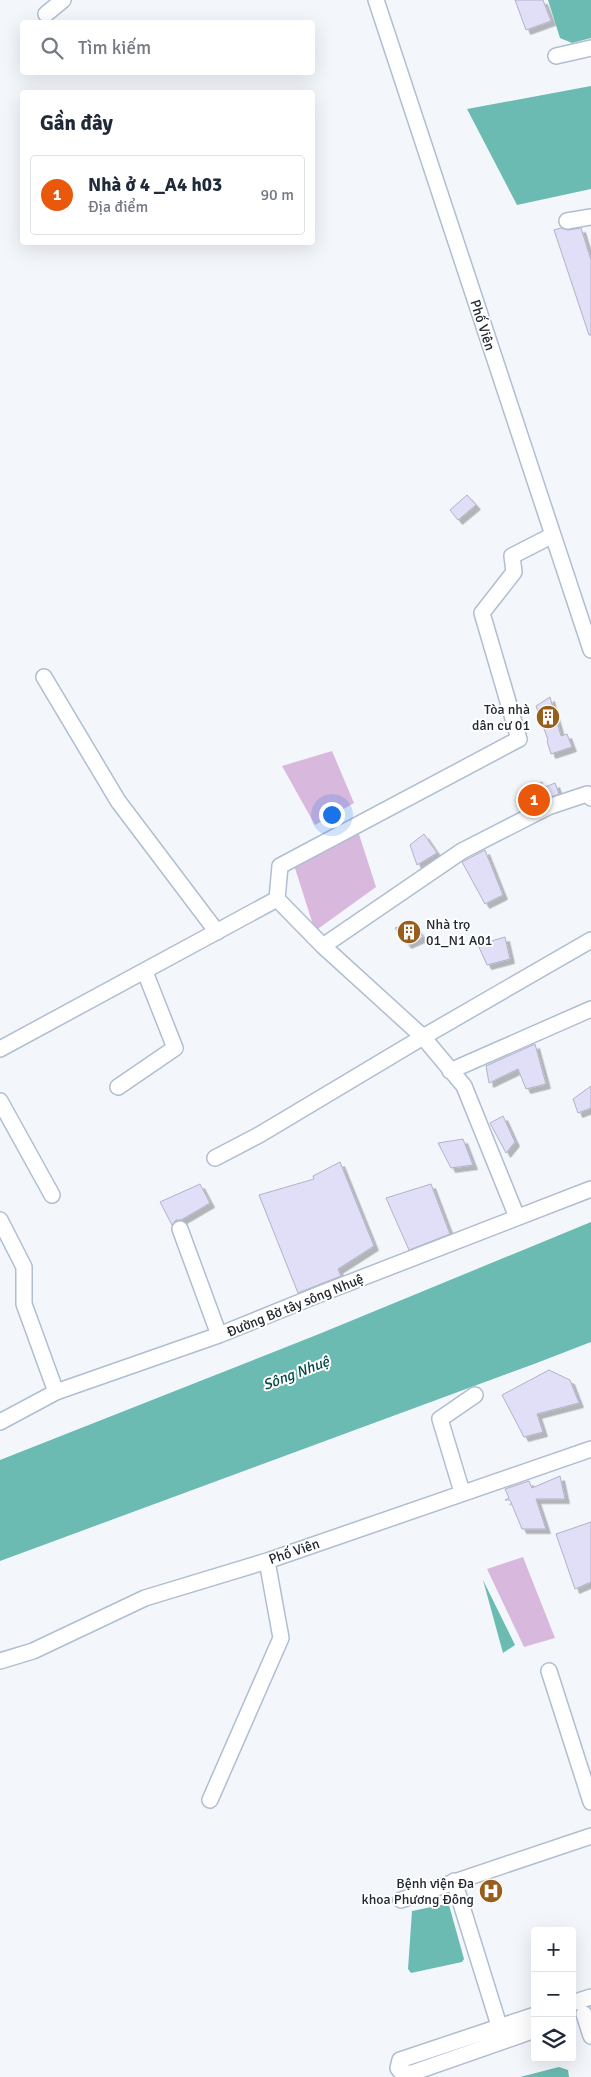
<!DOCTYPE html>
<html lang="vi">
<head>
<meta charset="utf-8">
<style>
  :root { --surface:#fff; --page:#f2f2f3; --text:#1f2937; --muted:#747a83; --line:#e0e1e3; --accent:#ea580c }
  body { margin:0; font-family:Signika,sans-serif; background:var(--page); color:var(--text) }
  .controls { position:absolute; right:15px; bottom:15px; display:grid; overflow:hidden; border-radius:5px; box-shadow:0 5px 20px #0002 }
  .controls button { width:45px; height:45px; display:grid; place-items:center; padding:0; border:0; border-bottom:1px solid var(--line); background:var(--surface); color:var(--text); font:25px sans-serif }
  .you { position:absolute; left:331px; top:814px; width:18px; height:18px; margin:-12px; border:4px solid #fff; border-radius:50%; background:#1a73e8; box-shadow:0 0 0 8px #1a73e833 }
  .badge { display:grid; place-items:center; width:32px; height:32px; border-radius:50%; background:var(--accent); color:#fff; font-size:16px; font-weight:700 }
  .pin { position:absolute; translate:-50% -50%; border:2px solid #fff; box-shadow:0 1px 5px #0006 }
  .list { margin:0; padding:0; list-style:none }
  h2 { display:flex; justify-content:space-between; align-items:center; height:65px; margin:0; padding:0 20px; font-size:21px }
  h2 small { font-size:16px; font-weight:400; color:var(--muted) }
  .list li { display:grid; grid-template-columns:32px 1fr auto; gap:15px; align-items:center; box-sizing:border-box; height:80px; margin:0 10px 10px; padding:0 10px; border:1px solid var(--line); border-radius:5px }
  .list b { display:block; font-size:19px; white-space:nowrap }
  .list p { margin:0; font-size:16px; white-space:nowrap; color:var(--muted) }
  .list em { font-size:16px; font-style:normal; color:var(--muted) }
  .icon { flex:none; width:28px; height:28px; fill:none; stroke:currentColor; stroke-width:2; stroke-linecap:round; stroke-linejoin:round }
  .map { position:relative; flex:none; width:591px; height:2077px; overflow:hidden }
  .search { position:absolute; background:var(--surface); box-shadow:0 5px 20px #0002; left:20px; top:20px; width:295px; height:55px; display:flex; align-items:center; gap:12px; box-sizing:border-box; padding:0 18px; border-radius:5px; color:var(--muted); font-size:19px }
  .panel { position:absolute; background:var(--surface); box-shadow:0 5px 20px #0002; left:20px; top:90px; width:295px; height:155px; border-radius:5px }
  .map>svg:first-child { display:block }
  .green { fill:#d9b8dd }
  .water { fill:#6bbbb2 }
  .building { fill:#e0dff7; stroke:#b2b1c7; filter:url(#shadow) }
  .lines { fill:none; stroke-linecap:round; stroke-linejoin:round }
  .minor-casing { stroke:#afbed1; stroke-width:18 }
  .minor { stroke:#fff; stroke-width:15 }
  .labels { text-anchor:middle; stroke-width:4; stroke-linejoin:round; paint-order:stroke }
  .street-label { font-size:14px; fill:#232930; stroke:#fff }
  .poi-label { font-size:14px; fill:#232930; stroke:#fff; text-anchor:end }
  .water-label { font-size:15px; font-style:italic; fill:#004b46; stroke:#fff }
</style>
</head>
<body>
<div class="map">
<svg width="591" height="2077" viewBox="0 0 591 2077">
  <defs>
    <filter id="shadow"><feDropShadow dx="4.5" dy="4.5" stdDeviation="0" flood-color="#0004"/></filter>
  </defs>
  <rect width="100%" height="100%" fill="#f3f7fb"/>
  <path class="green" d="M332,751L354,803L315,825L282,766Z
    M357,828L376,887L315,931L294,865Z
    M523,1557L555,1638L524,1647L487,1569Z"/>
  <path class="water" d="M548,0H591V38L572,43L560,38Z
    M591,86V189L517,205L467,109Z
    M591,1222V1342L534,1364L0,1561V1460L319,1334Z
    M483,1580L515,1645L503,1653Z
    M446,1904L449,1905L464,1959L462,1962L411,1973L408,1969L412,1911Z
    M559,2067L568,2070L569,2077H520Z"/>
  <path class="building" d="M515,0H543L551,21L526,30Z
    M561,228L568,230L581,228L591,260V335H589L554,230Z
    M467,495L476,505L458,520L450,510Z
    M550,697L561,736L567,734L572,747L551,754L547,741L548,740L536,706Z
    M542,782L543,788L555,783L559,794L525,808L519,793Z
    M424,834L437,853L417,865L410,845Z
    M485,850L503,895L485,904L462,862Z
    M412,922L423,937L407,944L395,928Z
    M505,937L510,959L487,965L478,945Z
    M535,1044L546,1084L526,1089L518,1069L489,1083L486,1066Z
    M591,1086V1108L578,1113L573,1099Z
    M503,1116L515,1142L506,1153L490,1123Z
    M463,1139L473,1165L451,1168L438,1143Z
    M340,1162L374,1246L338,1269L341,1276L298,1293L259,1195L314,1179L313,1176Z
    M200,1184L210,1203L181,1220H176L172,1225L160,1202Z
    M431,1184L450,1234L409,1250L386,1198Z
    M549,1370L570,1380L579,1403L537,1414L543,1432L524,1437L502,1395Z
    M560,1476L565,1499H536L546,1529H522L510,1500H505L509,1498L505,1489L529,1481L532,1488Z
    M591,1522V1582L575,1589L556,1534Z"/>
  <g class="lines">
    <g class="minor-casing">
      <path id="minor" d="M376,0L591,650
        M46,14L63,0
        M556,56L591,48
        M567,221L591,217
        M44,677L118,801L217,932
        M277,899L280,866L519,739L482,613L514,572L512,556L553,535
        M277,899L323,946L423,1037L464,1086L517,1217
        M323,946L462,851L548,807L587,794L591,798
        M0,1049L277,899
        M450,1071L591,1009
        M118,1087L175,1048L145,972
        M0,1101L52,1195
        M215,1158L259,1135L423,1037L591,940
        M0,1220L24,1267V1304L56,1392
        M180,1229L219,1335
        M0,1422L56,1392L219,1335L320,1294L591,1189
        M462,1492L440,1419L475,1395
        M0,1661L33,1651L145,1598L267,1561L591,1449
        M549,1671L591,1802
        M210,1800L281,1638L267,1561
        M454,1881L502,2035
        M401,1900L591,1836
        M572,2003L591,1997
        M584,2014L591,2036
        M535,2015L400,2060L398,2068L401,2072L412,2073L535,2030"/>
    </g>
    <use href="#minor" class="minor"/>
  </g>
  <defs>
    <g id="building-disc" transform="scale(1.25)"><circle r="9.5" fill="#985f1c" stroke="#fff"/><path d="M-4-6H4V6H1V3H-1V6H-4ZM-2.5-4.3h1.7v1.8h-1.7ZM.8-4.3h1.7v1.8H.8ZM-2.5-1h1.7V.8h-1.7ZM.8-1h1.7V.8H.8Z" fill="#fff"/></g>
    <g id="hospital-disc" transform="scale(1.25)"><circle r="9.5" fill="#985f1c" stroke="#fff"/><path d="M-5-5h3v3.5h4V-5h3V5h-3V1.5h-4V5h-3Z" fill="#fff"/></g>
  </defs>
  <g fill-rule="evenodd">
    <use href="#building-disc" x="548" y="717"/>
    <use href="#building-disc" x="409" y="932"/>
    <use href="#hospital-disc" x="491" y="1891"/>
  </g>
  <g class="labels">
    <g class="street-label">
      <text transform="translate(483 325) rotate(72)" y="5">Phố Viên</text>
      <text transform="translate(295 1305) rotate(-22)" y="5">Đường Bờ tây sông Nhuệ</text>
      <text transform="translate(294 1551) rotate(-19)" y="5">Phố Viên</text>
    </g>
    <g class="poi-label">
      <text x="530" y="714">Tòa nhà<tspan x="530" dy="16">dân cư 01</tspan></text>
      <text x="426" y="929" text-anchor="start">Nhà trọ<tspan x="426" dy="16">01_N1 A01</tspan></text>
      <text x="474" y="1888">Bệnh viện Đa<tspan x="474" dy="16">khoa Phương Đông</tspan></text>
    </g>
    <g class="water-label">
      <text transform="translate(296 1373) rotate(-21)" y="5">Sông Nhuệ</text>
    </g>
  </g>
</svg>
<div class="controls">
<button>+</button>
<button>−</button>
<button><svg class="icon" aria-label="layers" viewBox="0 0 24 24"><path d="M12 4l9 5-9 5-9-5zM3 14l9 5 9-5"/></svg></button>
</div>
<div class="you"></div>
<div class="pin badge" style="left:534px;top:800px">1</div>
<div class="search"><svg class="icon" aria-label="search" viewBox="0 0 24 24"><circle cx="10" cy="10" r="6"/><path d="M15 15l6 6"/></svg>Tìm kiếm</div>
<section class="panel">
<h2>Gần đây<small></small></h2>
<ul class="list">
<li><span class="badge">1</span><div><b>Nhà ở 4 _A4 h03</b><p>Địa điểm</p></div><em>90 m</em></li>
</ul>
</section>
</div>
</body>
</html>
